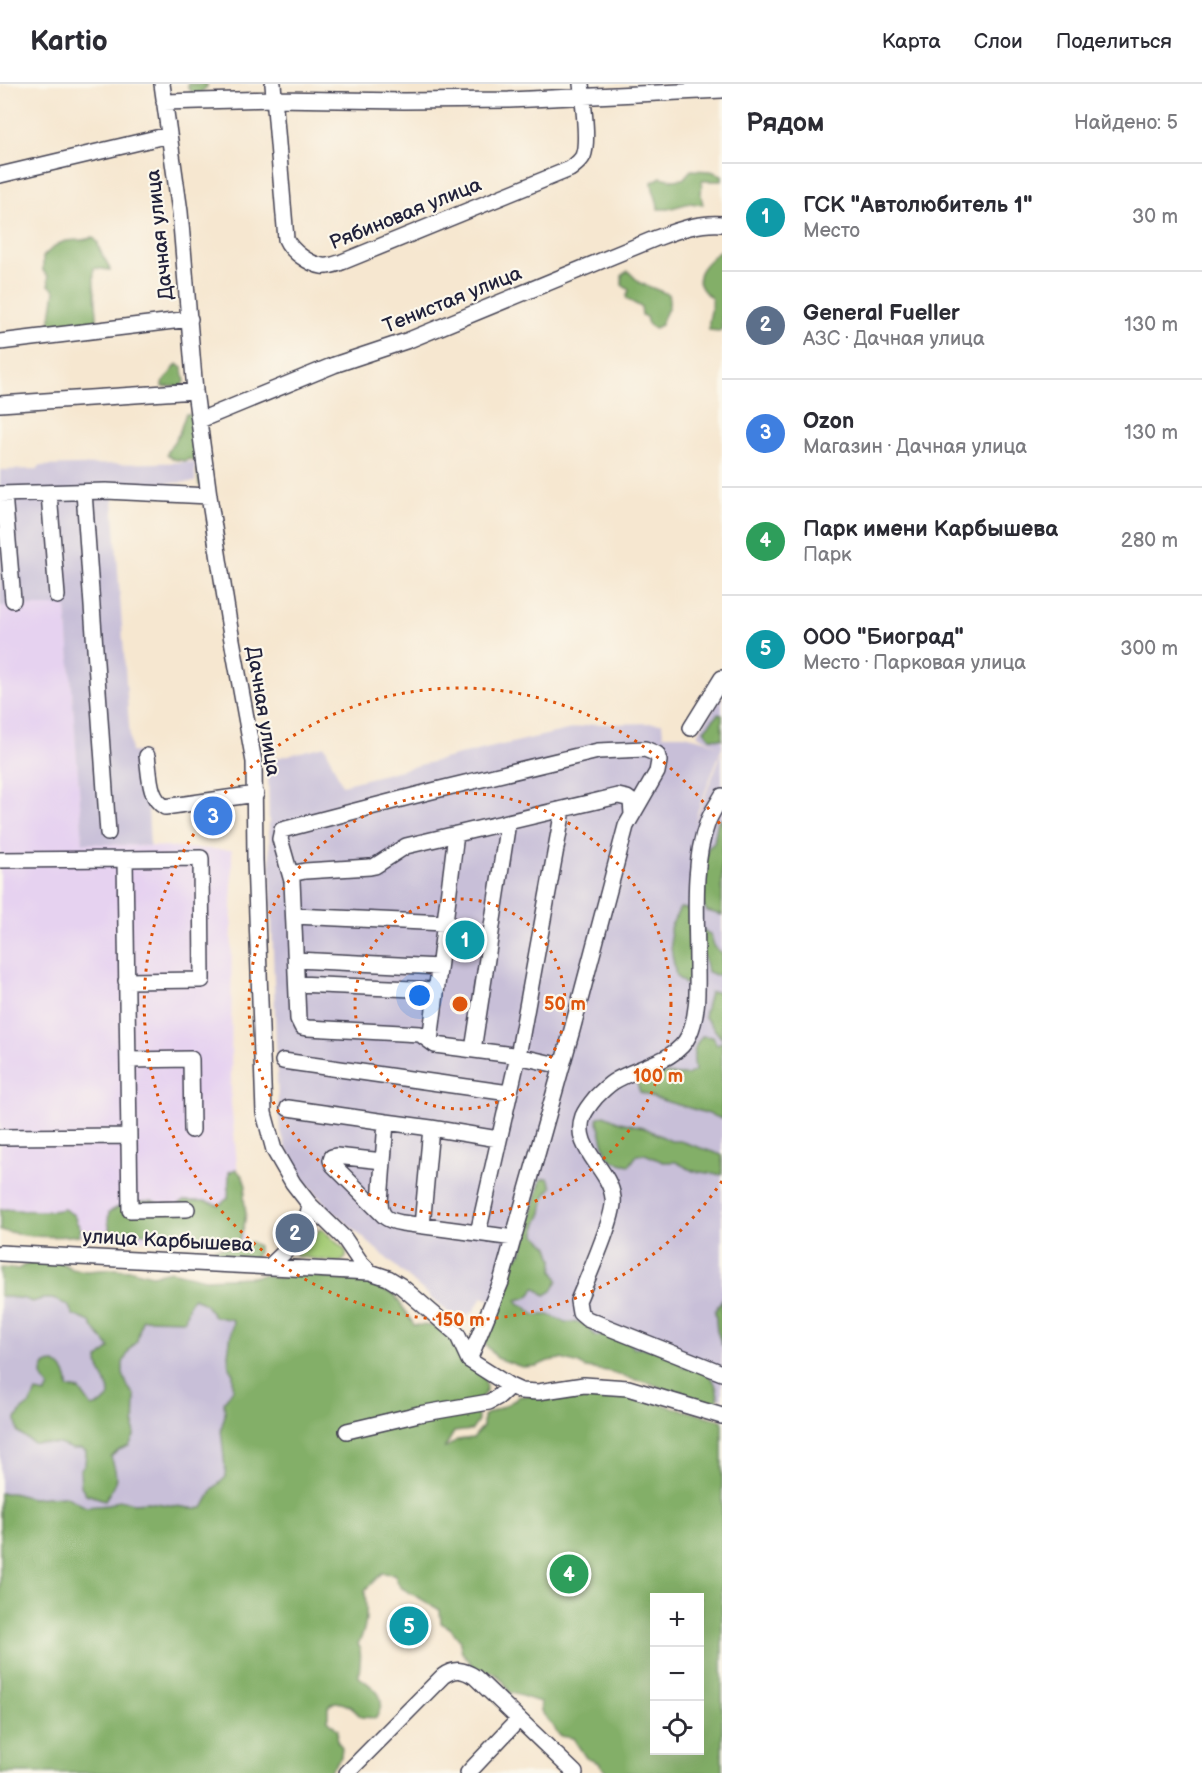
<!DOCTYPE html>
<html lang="ru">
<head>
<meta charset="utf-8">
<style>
  :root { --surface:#fff; --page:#f2f2f3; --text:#2b2b33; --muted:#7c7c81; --line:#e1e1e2; --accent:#0b8043 }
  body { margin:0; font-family:"Balsamiq Sans",sans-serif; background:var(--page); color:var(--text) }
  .controls { position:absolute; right:18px; bottom:18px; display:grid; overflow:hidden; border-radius:0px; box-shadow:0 6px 24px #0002 }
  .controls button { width:54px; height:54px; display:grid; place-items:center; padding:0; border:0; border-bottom:2px solid var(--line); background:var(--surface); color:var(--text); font:30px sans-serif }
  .you { position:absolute; left:420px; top:912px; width:21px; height:21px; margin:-15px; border:4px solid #fff; border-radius:50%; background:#1a73e8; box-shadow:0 0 0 9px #1a73e833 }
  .badge { display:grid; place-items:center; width:39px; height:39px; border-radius:50%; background:var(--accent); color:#fff; font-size:20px; font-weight:700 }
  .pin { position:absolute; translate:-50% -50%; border:3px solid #fff; box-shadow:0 2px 6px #0006 }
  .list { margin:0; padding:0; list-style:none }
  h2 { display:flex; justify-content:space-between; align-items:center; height:78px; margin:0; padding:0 24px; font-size:26px }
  h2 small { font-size:20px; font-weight:400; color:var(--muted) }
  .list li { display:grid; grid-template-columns:39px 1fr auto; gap:18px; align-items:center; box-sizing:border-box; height:108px; padding:0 24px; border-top:2px solid var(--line) }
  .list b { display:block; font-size:22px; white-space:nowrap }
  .list p { margin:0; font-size:20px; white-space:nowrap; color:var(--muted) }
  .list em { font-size:20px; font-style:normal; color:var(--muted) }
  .icon { flex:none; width:33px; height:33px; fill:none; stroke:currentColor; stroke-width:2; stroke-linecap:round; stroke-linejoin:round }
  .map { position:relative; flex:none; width:722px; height:1689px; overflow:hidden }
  header { display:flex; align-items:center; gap:36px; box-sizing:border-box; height:84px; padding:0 30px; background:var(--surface); border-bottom:2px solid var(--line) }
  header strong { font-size:28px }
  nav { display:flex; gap:33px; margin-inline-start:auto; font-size:21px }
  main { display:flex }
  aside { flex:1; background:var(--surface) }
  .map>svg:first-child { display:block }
  .built { fill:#e6d2f0 }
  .industrial { fill:#c8bfd8 }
  .green { fill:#a4cb76; stroke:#637658; stroke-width:1.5 }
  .forest { fill:#83af67; stroke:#526851; stroke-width:1.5; fill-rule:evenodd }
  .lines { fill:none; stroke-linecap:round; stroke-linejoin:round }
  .minor-casing { stroke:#424051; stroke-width:18 }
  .minor { stroke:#fff; stroke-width:15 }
  .ring { fill:none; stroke:#de560e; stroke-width:3; stroke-dasharray:3 6 }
  .labels { text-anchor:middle; stroke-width:4.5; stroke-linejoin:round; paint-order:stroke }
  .street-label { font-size:20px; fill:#22223b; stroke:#fbf7ec }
  .centre { fill:#de560e; stroke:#fbf7ec; stroke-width:3 }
  .ring-label { font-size:18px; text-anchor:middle; font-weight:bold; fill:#de560e; stroke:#fbf7ec; stroke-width:4.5; stroke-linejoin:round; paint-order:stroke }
</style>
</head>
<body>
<header>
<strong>Kartio</strong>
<nav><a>Карта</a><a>Слои</a><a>Поделиться</a></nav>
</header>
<main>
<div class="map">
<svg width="722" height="1689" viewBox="0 0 722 1689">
  <rect width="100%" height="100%" fill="#fbf7ec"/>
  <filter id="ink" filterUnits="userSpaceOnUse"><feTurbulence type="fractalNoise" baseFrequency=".0167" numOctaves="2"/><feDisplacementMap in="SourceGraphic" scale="12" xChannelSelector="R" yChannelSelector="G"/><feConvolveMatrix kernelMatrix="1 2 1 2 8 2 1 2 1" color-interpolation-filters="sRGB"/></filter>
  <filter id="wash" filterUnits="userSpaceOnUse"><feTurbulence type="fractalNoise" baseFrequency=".008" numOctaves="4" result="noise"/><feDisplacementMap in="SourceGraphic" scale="24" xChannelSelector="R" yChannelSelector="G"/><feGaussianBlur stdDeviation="1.35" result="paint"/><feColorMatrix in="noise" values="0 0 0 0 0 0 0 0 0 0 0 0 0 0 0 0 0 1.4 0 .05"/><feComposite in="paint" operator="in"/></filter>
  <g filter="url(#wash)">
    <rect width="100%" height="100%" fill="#f6e7d0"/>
    <path class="built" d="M0,522H66L83,759L232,766L231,1019L245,1162L0,1147Z"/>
    <path class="industrial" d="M195,378V398L112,401L131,668L145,669L150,762L83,759L66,522H0V386L38,385L39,382Z
      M722,613V664L698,726L694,740L722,668V1315L658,1293L503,1220L482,1213L474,1227L464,1233L451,1231L327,1122L306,1098L286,1064L280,1044L278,1020L269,746L268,676L325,662L342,701L455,672L593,640L662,639L663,651H684L705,656L719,663L697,650Z
      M0,1188L115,1189L370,1207L0,1689Z"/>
    <path class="green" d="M321,1145L325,1148L346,1167V1173C343,1178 340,1178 335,1178L295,1172L299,1166L305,1165L318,1147Z"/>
    <path class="forest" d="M188,0H207V3L200,9H193L188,4Z
      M691,86L711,87L722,91V97H702L701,111L703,121L690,119L668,125H658C658,115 652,108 652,98L661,93L673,96L683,95Z
      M93,153L98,159C99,170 107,175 110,186L94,184C92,203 98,221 97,239L53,247L50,239L55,207L49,201L48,192L43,187V173C49,167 55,160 63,158C74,154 82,159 93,153Z
      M722,165V245L719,247L709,246C707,232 713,230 712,215C687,195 701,182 722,165Z
      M628,187L640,199L668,210C672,227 665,225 661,241L655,244C649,242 647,240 646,233L642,231L641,223L628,216L626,213L629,206L622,201V191Z
      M177,280L183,285L185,298L181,302L162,303V300Z
      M186,330L193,331L203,401H199L197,377L189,375L185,377L173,375L167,371C168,363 173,360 177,353C181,347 182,338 186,330Z
      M718,630L722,631V655L710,654L704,646Z
      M722,734V831L707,827L702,819L705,777L708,764L714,759L718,736Z
      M680,824L689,825L693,898L685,900L676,892L671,864L670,844Z
      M703,847L710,850L715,864L722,869V889C717,893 712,890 707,887L701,861Z
      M710,908H722V955L704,932Z
      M702,952L713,953L717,961L722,957V1035C695,1023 666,1020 640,1008L636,997L625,994L652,981L659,990L687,991L695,987C693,972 692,965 702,952Z
      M604,1031L620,1038L643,1043L671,1057H680L722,1071V1091L693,1087L676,1078H663L645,1070L637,1071L630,1081C623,1080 613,1079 608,1072C604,1066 599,1042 597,1034Z
      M236,1085L243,1093L246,1102L244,1114L246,1130L244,1142L238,1160L232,1157L156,1153L140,1148L130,1151L112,1152L108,1138L109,1128L124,1120L152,1117L161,1120L178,1121L184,1117H205L219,1121L228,1114L229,1088Z
      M548,1094L552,1103L545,1111L542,1129L536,1142V1151L549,1163L553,1175V1186L558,1196L552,1207L545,1211L535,1203C532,1213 526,1214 517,1216L518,1219L526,1223L534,1231H549L565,1238L583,1239L590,1244L595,1252C612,1252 622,1247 633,1264L672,1266L683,1283L693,1281C711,1292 718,1295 718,1318L707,1320L691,1314L682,1307H669L650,1299L632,1295L607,1287L586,1284L579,1280L561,1275L548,1277L537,1282L522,1283L497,1274L481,1255L498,1211L505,1209L512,1178L522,1168L541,1095Z
      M6,1125C20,1126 51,1129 64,1125L74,1131L77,1139L81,1145L79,1151C65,1153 39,1153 24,1151C15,1150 10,1147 0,1147V1126Z
      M251,1158L258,1162V1168L255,1176C241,1176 223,1179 213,1168L215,1164H243L245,1159Z
      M57,1176L72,1185L87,1187L113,1185L132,1186L152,1191L171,1187L205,1195L252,1193L264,1191L279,1194L291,1190H307L336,1195L350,1196L363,1194L373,1202L394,1210L414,1241L437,1242C452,1259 475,1274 484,1294C486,1298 486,1303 486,1308L477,1318L478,1337L472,1346L454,1348L444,1365L457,1356L473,1354L483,1342V1332C496,1325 509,1321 520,1312L623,1306L637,1317L652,1318L722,1336V1689H607L599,1679L586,1674L573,1654L560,1652L541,1627L540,1618L509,1608C502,1590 492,1587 474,1584L462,1568L459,1555L450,1544L441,1539L440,1526L400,1503L394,1490L382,1489L365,1506C366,1527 369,1540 358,1560C363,1570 359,1581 359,1593C375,1605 389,1612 376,1634L361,1633C353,1624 347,1619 335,1618L328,1623V1636L338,1646L337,1657L342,1663L341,1673L330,1687V1689H0V1409H12L31,1414L65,1412L86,1423L109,1421L119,1416L133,1419L148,1418L190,1424H203L214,1404L226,1393L221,1345L225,1331L224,1318L233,1305V1290L229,1283L228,1270L233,1236L213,1232L206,1221L194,1214L189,1219L185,1236L142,1235L137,1257L130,1265L123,1279V1290L128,1303L135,1312L134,1352L129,1362L119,1366L111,1373C119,1393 117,1399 105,1416L86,1410L81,1402L80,1386L85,1380L86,1367L81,1365H72L59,1360L33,1359L18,1348L16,1335L22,1326L30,1320L36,1308L45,1310L49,1303C42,1295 39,1289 46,1280L55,1279C64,1285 69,1293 68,1304L80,1306L92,1323L102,1320L110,1312C108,1295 98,1292 98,1275L110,1264C103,1253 95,1250 90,1238L73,1231L68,1221L53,1215H42L32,1218L25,1215L0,1212V1184L18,1185L32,1177ZM654,1514H700V1666H654Z
      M722,1215V1262L717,1247L715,1227Z"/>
  </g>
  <g filter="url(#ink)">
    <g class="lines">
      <g class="minor-casing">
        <path id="minor" d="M162,0L180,128L195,307L209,412L230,545L254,678L255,776L264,1029L274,1066L293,1099L310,1121L344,1154L361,1179L370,1188L388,1194L401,1202L457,1250L469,1276L510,1302L521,1307L538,1308L584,1301L628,1304L722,1332
          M273,0L286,155C291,167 309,180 322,182C329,183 336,180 342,178L570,85C575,81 580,78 583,72C589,58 583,17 581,0
          M164,18L274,15L404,17L509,16L722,6
          M0,91L169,51
          M0,258L190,235
          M0,320L195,307
          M200,336L334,281L409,256L654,155C676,147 698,138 722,140
          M84,408L108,749
          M49,409L57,512
          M0,410L106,407L209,412
          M4,410L13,516
          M691,644L722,594
          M147,672C150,689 148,714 165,723L256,710
          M722,712C717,721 710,730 707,740C692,780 697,836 697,880C697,903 699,929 689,951C677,978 636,983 613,998C607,1002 601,1008 596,1013C591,1019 586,1025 583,1032C571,1064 610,1084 613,1114C616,1132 586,1197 578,1217L580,1229L587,1235L722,1289
          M125,775L201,774L202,896L126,897
          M0,776L125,775L130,1126L187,1125
          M291,790L305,787L370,783L375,782L406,762L618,712L627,714L631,717L632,730
          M294,832L445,839
          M296,876L439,883
          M297,900L436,906
          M430,957L456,750
          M473,966L508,738
          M128,976L191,975L192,1046
          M283,977L509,1009
          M288,1024L386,1038L380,1118C381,1134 387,1136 402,1139L514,1154
          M386,1038L431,1044L422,1142
          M431,1044L498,1055
          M0,1053L129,1052
          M383,1077L336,1072L332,1073L331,1076L333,1081L384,1132
          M478,1149L518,972L563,726
          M0,1169L370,1188
          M269,1183L292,1161L305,1143L310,1121
          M469,1276L501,1198L572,946L626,742L657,688L659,677L657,670L645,665L598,667L432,707L282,746L280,755L292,797L298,935L302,943L308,944L420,950L435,961L513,971L562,982
          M347,1347L419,1330L489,1318L498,1313L510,1302
          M347,1689L443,1592C454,1584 463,1585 475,1593L575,1689
          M468,1689L519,1635"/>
      </g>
      <use href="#minor" class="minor"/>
    </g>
  </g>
  <g class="ring">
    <circle cx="460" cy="920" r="105"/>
    <circle cx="460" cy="920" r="211"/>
    <path d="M722 1097A316 316 0 1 1 722 743"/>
  </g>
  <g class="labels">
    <g class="street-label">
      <text transform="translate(405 129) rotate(-22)" y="7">Рябиновая улица</text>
      <text transform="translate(159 151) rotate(-96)" y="7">Дачная улица</text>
      <text transform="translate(452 215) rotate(-22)" y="7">Тенистая улица</text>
      <text transform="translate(264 627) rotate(81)" y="7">Дачная улица</text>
      <text transform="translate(168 1156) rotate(3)" y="7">улица Карбышева</text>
    </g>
  </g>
  <circle cx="460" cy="920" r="9" class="centre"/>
  <g class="ring-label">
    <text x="565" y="926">50 m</text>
    <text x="658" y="998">100 m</text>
    <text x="460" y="1242">150 m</text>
  </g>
</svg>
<div class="controls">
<button>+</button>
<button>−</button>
<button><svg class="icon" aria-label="locate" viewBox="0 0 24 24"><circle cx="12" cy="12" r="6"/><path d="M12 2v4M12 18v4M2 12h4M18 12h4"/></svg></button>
</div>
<div class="you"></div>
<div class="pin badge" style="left:465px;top:856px;background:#0f9aa8">1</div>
<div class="pin badge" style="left:295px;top:1149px;background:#5c6f8a">2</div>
<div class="pin badge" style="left:213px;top:732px;background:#3f7fe0">3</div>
<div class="pin badge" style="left:569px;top:1490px;background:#2e9e5b">4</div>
<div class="pin badge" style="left:409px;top:1542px;background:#0f9aa8">5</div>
</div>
<aside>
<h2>Рядом<small>Найдено: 5</small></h2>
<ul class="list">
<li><span class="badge" style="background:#0f9aa8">1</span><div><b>ГСК &quot;Автолюбитель 1&quot;</b><p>Место</p></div><em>30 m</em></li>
<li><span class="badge" style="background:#5c6f8a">2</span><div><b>General Fueller</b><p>АЗС · Дачная улица</p></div><em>130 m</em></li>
<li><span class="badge" style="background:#3f7fe0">3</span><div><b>Ozon</b><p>Магазин · Дачная улица</p></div><em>130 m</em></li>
<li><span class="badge" style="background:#2e9e5b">4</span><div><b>Парк имени Карбышева</b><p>Парк</p></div><em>280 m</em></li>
<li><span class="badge" style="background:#0f9aa8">5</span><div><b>ООО &quot;Биоград&quot;</b><p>Место · Парковая улица</p></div><em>300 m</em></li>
</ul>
</aside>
</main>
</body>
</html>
